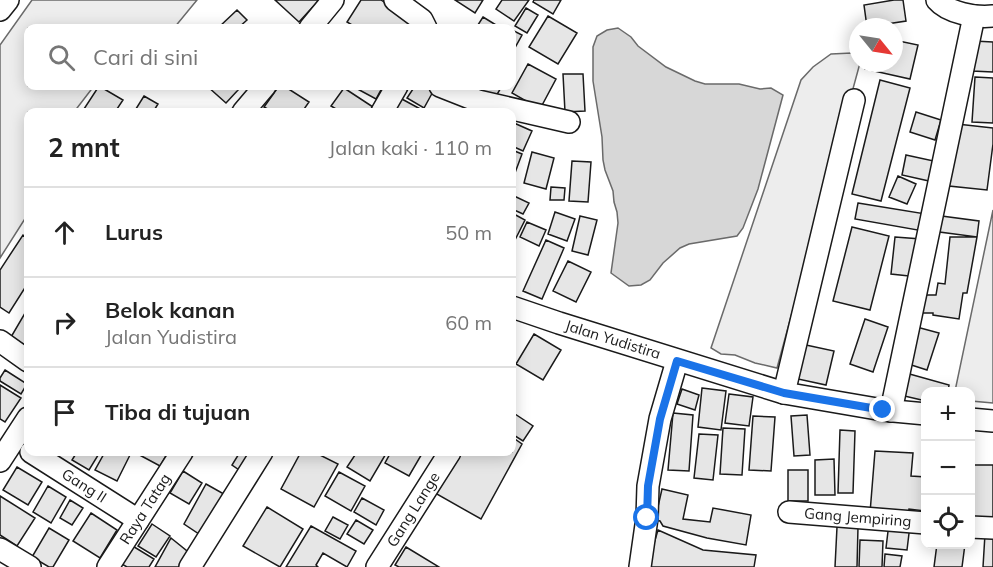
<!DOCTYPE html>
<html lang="id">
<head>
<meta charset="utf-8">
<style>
  :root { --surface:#fff; --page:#f6f6f6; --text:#222; --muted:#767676; --line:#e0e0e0 }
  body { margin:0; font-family:Mulish,sans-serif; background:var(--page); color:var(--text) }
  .controls { position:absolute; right:18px; bottom:18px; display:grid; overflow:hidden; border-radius:12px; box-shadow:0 3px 15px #0003 }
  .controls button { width:54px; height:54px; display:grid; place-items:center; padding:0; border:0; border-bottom:2px solid var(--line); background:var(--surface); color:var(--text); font:30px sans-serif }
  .compass { position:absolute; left:849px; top:18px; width:54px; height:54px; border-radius:50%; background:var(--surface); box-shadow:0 3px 15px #0003; rotate:120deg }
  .stop { position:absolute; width:18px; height:18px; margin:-14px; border:4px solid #1a73e8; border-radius:50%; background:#fff }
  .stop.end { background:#1a73e8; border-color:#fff; box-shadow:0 2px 6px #0008 }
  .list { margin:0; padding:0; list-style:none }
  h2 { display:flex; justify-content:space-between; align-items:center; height:78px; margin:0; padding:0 24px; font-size:26px }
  h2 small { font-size:20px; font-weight:400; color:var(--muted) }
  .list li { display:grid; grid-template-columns:39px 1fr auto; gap:18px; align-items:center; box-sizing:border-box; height:90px; padding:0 24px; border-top:2px solid var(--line) }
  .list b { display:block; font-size:22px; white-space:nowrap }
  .list p { margin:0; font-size:20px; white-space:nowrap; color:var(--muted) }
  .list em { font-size:20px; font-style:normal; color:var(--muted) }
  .icon { flex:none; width:33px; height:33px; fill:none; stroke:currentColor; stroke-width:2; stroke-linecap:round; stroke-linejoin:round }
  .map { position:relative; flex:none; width:993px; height:567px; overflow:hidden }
  .search { position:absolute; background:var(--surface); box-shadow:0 3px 15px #0003; left:24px; top:24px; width:492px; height:66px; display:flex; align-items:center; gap:15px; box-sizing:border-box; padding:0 21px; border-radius:12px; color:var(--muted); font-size:22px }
  .panel { position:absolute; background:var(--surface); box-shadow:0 3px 15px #0003; left:24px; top:108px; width:492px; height:348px; border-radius:12px }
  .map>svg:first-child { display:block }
  .built { fill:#ededed; stroke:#6a6a6a; stroke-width:1.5 }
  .water { fill:#d7d7d7; stroke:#6a6a6a; stroke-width:1.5 }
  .building { fill:#e6e6e6; stroke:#1a1a1a; stroke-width:1.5 }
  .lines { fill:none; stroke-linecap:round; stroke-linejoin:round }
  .minor-casing { stroke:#1a1a1a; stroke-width:24 }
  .minor { stroke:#fff; stroke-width:21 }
  .route { stroke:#1a73e8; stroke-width:8 }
  .labels { text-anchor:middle; stroke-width:4.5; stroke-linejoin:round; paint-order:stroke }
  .street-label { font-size:15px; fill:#1a1a1a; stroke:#fff }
</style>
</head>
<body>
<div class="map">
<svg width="993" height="567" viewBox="0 0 993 567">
  <rect width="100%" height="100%" fill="#fff"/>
  <path class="built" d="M32,0H197L174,28H28V86H94L74,112H28V214L0,258V45Z
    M852,53L858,57V63H860L777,368L755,363L735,355L721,354L711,348L801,80L813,67L831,54Z
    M993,210V403L971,401L970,392L955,391Z"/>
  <path class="water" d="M618,28L631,37L638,46L666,67L695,81L705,84H739L760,89L771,88L783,95L758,189L743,228L737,236L689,244L680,248L663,263L650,280L641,285L629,286L611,273L618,223L617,212L614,202L613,191L605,170L603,160L602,137L593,81V47L597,36L607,30Z"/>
  <path class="building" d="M275,0H319L299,22Z
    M361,0H381L415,23L412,28H357L347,22Z
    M455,0H483L475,13Z
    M502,0H529L514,21L496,9Z
    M534,0H561L553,14L533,2Z
    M894,0H903L906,21L867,27L864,5Z
    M526,8L538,15L527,33L515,26Z
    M237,10L247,20L238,28H218Z
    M548,16L577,33L558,64L529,47Z
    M483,17L501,28H476Z
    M512,30L522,35L512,53Z
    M894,40L918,45L910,79L865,69L866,63H894Z
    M974,41L993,42V72L972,71Z
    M528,64L556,79L540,109L512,93Z
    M563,74H583L585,111L565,112Z
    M975,77L993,78V123L972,122Z
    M880,80L910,88L881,201L852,194Z
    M99,86L123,100L115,112H82Z
    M207,86H234L238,90L226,103Z
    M279,86H284L309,102L302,112H273L264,107Z
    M352,86H383L376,99Z
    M415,86H430L435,88L424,108L407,98Z
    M474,86H502L495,98Z
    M344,88L373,107L369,112H341L331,106Z
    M144,96L158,104L153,112H134Z
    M400,98L424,111L423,112H391Z
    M916,112L941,120L935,140L910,132Z
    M514,123L532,131L523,151L512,146V128Z
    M957,124L993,128V144L987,190L949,186Z
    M512,150L522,154L512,181Z
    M532,152L554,158L546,189L524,183Z
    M906,155L943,163L938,183L902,175Z
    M572,161L591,162L588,202L569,201Z
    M898,176L916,184L907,204L889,197Z
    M551,187L565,188L564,200H550Z
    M512,195L529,203L523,214L512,209Z
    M858,203L926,214L923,231L855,219Z
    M555,212L575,219L567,241L548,234Z
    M512,213L525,220L515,240L512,238Z
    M934,215L979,221L977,237L932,231Z
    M580,216L597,220L588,255L572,251Z
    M527,222L546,230L539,246L520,237Z
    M852,227L889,236L870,310L833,301Z
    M23,235L28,239V283L9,313L0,307V270Z
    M895,237L921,239L918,277L891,274Z
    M950,237H977L967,293H963L959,319L933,315V313H919V295H936L938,283L945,284Z
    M546,240L564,248L542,299L523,291Z
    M568,261L591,272L576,302L553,291Z
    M28,308V347L11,337Z
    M865,319L888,327L873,372L850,364Z
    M913,326L939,333L927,370L902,362Z
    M534,334L561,350L543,380L516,364Z
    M806,345L834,351L826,385L798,379Z
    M5,370L27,384L21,394L0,381V378Z
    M906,373L949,385L948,392H926V401L900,395Z
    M0,385L21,398L5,422L0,419Z
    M702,388L726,391L721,430L698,427Z
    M682,389L699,395L695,410L677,404Z
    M729,394L753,397L749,426L725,423Z
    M512,412L533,426L523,441L512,434Z
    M673,413L693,415L689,471L668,470Z
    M807,415L810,455L794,456L791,416Z
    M753,416L775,417L771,471L749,470Z
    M723,428L745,429L742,475L720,474Z
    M840,430L855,431L853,493H838Z
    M699,434L718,435L713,480L694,478Z
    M512,437L522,444L481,519L435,493L458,452H512Z
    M875,451L913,453L911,476L926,477L925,511L909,509L908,516L870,513Z
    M77,452H100L89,470L72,460Z
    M105,452H123L130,455L117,481L95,470Z
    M134,452H168L160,466Z
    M240,452H259L245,474L232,465Z
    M301,452H314L338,464L314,507L281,489Z
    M357,452H387L370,481L347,467Z
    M391,452H423L409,476L385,463Z
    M834,459L835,495H815V460Z
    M970,465H993V522H970Z
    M17,467L42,482L28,505L3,490Z
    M788,470H808V501H788Z
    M183,471L202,483L189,504L170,493Z
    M339,472L365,486L351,511L325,496Z
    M206,484L231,498L205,538L184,524Z
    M48,486L66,497L51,523L33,512Z
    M662,489L688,495L683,519L710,522L713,508L751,515L746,545L707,538L663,526L660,521L655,520Z
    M0,496L35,518L17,546L0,535Z
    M362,498L384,510L376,525L354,512Z
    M70,500L83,508L72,525L60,518Z
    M267,507L303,529L280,567L243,546Z
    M91,513L117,530L100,558L73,541Z
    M333,517L348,525L340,539L325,531Z
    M356,520L373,530L364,544L347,534Z
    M889,523L910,525L907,550L886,548Z
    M152,524L170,536L156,557L138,546Z
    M311,526L356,551L347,567L323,553L316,565L318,567H286Z
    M837,527H858L857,567H835Z
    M49,528L69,540L53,567H49L32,557Z
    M658,530L703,550L756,555L754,567H647Z
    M985,534H993V567H983Z
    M171,538L192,555L185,567H155Z
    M860,540L883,541L882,567H859Z
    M937,544H965L962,567H934Z
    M131,545L154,559L149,567H127L120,563Z
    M406,547L439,567H399L395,565Z
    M885,554L902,556L900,567H884Z"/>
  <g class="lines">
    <g class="minor-casing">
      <g id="minor">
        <path d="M395,0L422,20L426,28"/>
        <path d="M937,0C948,13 976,18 993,16"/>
        <path d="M0,10L8,0"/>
        <path d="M310,28L333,0"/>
        <path d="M440,86L478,101L569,122"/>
        <path d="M243,112L265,86"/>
        <path d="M382,112L397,86"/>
        <path id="s1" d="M512,307L559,323L784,393L883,410L926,414"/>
        <path d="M0,341L28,361"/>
        <path d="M784,393L854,100"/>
        <path d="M891,411L974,16"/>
        <path d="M970,419L993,421"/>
        <path id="s2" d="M31,452L138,520"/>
        <path d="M0,461L28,418"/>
        <path id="s3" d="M789,512L926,523"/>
        <path d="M970,527L993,528"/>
        <path d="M0,549L30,567"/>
        <path id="s4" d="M108,567L182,452"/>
        <path d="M190,567L262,452"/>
        <path id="s5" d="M377,567L450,452"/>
        <path d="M640,567L647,518L648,486L660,419L677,361"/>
      </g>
    </g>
    <use href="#minor" class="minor"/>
  </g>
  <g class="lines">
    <path class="route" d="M647,518L648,486L660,419L677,361L784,393L883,410"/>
  </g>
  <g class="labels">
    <g class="street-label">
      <text dy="5" stroke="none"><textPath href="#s1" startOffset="106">Jalan Yudistira</textPath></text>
      <text dy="5" stroke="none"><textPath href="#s2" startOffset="63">Gang II</textPath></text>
      <text dy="5" stroke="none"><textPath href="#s4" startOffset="69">Raya Tatag</textPath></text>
      <text dy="5" stroke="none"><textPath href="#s5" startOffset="68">Gang Lange</textPath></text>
      <text dy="5" stroke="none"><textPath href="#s3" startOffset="69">Gang Jempiring</textPath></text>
    </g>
  </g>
</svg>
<div class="controls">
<button>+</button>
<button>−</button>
<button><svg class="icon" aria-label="locate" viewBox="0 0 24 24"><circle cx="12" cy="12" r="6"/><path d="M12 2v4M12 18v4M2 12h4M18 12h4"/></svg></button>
</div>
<svg class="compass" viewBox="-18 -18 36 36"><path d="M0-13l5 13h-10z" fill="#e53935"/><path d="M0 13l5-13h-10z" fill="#767676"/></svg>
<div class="stop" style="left:647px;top:518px"></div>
<div class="stop end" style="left:883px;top:410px"></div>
<div class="search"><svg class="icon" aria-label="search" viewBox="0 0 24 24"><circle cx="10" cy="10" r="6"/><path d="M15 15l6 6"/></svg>Cari di sini</div>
<section class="panel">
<h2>2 mnt<small>Jalan kaki · 110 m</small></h2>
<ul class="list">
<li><svg class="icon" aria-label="ahead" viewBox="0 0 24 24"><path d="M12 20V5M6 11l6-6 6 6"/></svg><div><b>Lurus</b></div><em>50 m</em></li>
<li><svg class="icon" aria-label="right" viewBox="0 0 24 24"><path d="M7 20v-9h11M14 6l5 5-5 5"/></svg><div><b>Belok kanan</b><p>Jalan Yudistira</p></div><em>60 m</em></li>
<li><svg class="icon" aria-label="arrive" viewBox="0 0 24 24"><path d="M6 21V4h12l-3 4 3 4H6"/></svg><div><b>Tiba di tujuan</b></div></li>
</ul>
</section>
</div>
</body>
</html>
